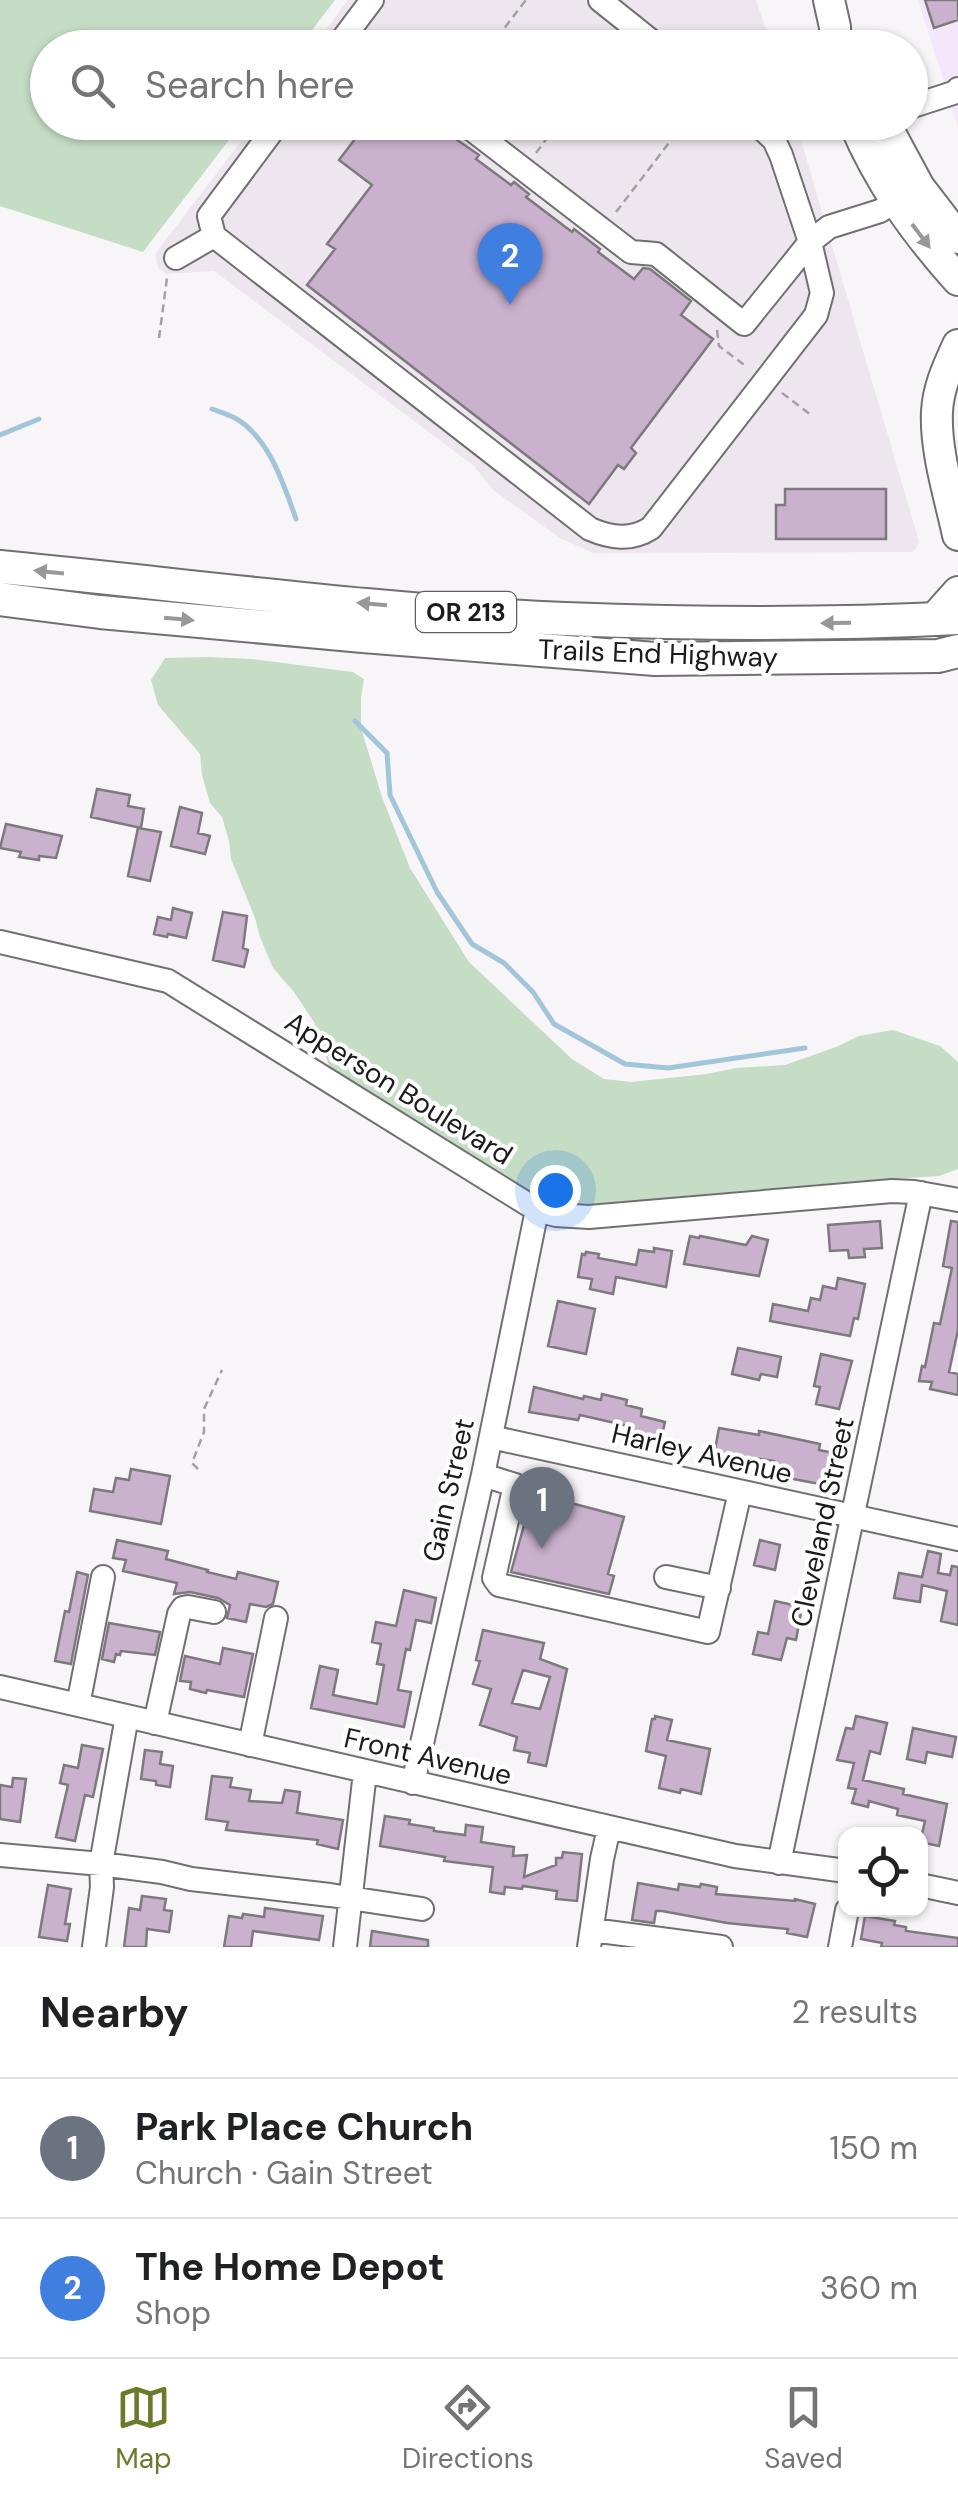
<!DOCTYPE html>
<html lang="en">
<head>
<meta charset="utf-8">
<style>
  :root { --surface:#fff; --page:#f6f6f6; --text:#202124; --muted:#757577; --line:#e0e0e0; --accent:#697c2c }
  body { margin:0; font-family:"DM Sans",sans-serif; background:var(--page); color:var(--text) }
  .controls { position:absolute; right:30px; bottom:30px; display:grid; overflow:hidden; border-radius:20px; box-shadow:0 2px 8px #0004 }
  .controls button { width:90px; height:90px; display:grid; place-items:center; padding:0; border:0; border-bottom:2px solid var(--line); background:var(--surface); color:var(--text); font:50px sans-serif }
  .you { position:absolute; left:555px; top:1190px; width:35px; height:35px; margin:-25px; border:8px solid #fff; border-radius:50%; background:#1a73e8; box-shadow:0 0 0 15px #1a73e833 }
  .badge { display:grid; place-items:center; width:65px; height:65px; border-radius:50%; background:var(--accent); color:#fff; font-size:32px; font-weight:700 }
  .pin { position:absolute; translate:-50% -82px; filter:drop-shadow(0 2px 5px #0008) }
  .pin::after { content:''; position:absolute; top:52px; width:35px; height:30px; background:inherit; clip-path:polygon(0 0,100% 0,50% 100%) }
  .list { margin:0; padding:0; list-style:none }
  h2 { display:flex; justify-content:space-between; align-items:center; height:130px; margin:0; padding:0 40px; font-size:42px }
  h2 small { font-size:32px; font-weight:400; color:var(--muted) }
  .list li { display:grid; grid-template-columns:65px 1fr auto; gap:30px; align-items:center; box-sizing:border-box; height:140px; padding:0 40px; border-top:2px solid var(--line) }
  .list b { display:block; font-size:38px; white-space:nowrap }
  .list p { margin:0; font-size:32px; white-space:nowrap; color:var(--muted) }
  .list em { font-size:32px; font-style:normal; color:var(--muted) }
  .icon { flex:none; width:55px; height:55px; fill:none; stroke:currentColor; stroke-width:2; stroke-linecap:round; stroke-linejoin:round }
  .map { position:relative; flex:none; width:958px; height:1947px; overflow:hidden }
  .search { position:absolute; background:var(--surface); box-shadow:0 2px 8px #0004; left:30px; right:30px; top:30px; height:110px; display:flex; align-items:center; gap:25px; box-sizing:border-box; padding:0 35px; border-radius:55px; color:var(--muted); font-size:38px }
  .sheet { height:410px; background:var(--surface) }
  nav { display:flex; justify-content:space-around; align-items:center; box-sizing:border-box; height:140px; border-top:2px solid var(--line); background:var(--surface); font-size:28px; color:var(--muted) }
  nav a { display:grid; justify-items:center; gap:5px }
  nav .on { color:var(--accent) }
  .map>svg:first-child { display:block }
  .built { fill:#ede6ee }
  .industrial { fill:#f4e7fb }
  .green { fill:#c5ddc5 }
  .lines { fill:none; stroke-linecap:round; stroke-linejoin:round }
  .stream { stroke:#a2c5da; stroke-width:5 }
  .building { fill:#cab1ce; stroke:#7c7a7c; stroke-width:2.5; fill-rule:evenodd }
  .minor-casing { stroke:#716f72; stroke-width:26 }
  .major-casing { stroke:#716f72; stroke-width:34 }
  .highway-casing { stroke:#716f72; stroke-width:36 }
  .path { stroke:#a3a0a3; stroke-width:2.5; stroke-dasharray:8 5; stroke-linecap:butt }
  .minor { stroke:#fff; stroke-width:22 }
  .major { stroke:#fff; stroke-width:30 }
  .highway { stroke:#fff; stroke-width:32 }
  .oneway { fill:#999899 }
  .labels { text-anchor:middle; stroke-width:8; stroke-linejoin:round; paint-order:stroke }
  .shield { fill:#fff; stroke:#605f60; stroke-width:2.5 }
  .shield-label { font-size:25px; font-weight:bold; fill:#1c1b1c }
  .street-label { font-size:28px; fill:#1c1b1c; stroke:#fff }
</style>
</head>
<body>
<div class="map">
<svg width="958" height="1947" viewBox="0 0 958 1947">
  <rect width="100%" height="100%" fill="#f8f5f8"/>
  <path class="built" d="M348,0H756L772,47L312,48Z
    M255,123H796L919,541L917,547L912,552L593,553L560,538L493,490L474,466L214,271L166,274L158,268L155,254Z"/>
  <path class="industrial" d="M918,0H958V127L942,76Z"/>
  <path class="green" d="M0,0H335L299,47L48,48V122L242,123L143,252L0,206Z
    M208,657L252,659L353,672L364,679L361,698V728L382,797L410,868L469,962L572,1059L604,1079L631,1082L707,1074L736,1068L785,1065L836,1047L859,1036L893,1030L940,1046L958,1062V1169L939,1176L843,1182L584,1205L548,1198L525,1189L329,1066L314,1022L294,992L273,968L260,937L255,918L231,859L229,841L222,817L210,803L202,775L200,754L158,705L151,680L165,658Z"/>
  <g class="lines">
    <path class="stream" d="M212,409C220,412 228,414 235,418C269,437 284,485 296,519
      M0,435L39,419
      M355,721L387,753L390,795L437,892L472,944L504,963L533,992L554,1024L625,1064L668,1068L805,1048"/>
  </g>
  <path class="building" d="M925,0H958V20L934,28Z
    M368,122H411L423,132L431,122L479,155L476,159L511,185L514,182L529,194L526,197L572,232L574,229L600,249L598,252L634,279L643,268L650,269L691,301L681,315L713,339L631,448L636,453L624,469L618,465L589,504L307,285L335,249L327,244L372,185L339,160Z
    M785,489H886V539H776V505H785Z
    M97,789L130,795L128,806L144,809L141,828L91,817Z
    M180,807L202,813L198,833L210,836L205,854L171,846Z
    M6,824L62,836L56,858L39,856V860L19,857L21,852L0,848Z
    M138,828L161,832L150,881L128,876Z
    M173,908L192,913L186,938L168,934L167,937L154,934L158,917L171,920Z
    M223,912L247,916L243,948L248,950L244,967L213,960Z
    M880,1221L882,1248L864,1249L865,1257L849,1258L848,1250L830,1251L828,1225Z
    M951,1221L958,1222V1330L949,1372L958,1374V1395L930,1389L932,1382L919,1381L922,1366L925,1367L934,1323L940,1324L952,1268L943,1266Z
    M690,1236L699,1238L700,1236L746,1245L752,1236L768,1240L759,1276L684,1264Z
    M654,1248L672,1251L666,1287L616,1277L613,1294L590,1289L592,1279L578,1277L582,1254L585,1255L586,1252L599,1254L598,1258L636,1265L639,1250L654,1252Z
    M838,1278L865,1284L858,1319L854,1318L850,1336L770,1321L773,1304L808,1311L811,1298L820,1300L823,1286L836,1289Z
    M558,1301L595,1309L586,1354L548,1346Z
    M738,1348L781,1357L777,1377L761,1374L759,1380L732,1374Z
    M821,1354L852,1361L839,1409L816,1404L820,1387L814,1386Z
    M534,1387L583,1399L584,1396L601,1400L602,1394L627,1400L626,1405L642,1409L641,1416L665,1422L661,1439L627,1434L628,1426L580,1415L578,1420L529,1412Z
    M719,1428L759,1435V1431L820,1444L819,1450L834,1453L829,1480L821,1479L820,1484L788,1478L787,1484L770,1480L774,1461L748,1457L747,1461L714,1455Z
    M131,1469L170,1476L161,1524L90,1511L94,1489L113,1492L116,1478L129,1480Z
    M529,1492L624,1517L608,1574L614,1576L609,1594L511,1572L526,1518L523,1517Z
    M117,1540L168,1551L166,1559L208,1570L207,1572L236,1579L238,1572L278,1582L273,1604L266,1607L250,1604L246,1622L227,1618L230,1605L218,1598L190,1592L174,1594L177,1583L123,1571L126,1560L113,1558Z
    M760,1540L780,1545L775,1570L754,1565Z
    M928,1551L941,1554L938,1573L950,1575L952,1566L958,1567V1625L941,1621L947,1591L922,1585L920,1602L894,1598L899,1573L922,1577Z
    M77,1572L88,1575L71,1664L55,1661L65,1611L69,1612Z
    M404,1590L436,1598L431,1623L416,1620L410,1650L406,1649L398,1690L411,1692L404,1727L311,1708L320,1666L338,1670L333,1695L377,1704L384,1665L377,1664L381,1644L372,1642L376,1622L396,1626Z
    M775,1601L802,1607L796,1640L787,1638L781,1660L753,1654L758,1632L768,1634Z
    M109,1623L160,1632L155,1655L121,1651L120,1655L116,1654L114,1662L102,1659Z
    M483,1630L544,1643L540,1659L567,1669L546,1766L528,1762L530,1753L514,1750L517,1737L480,1725L491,1689L473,1684L480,1661L476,1660ZM523,1670L550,1677L540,1709L512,1703Z
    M223,1648L253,1654L244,1697L207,1690L206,1693L190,1689L191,1682L180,1681L185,1656L220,1664Z
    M655,1716L672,1720L667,1740L710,1749L701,1794L681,1789L680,1793L659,1788L666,1756L646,1751L652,1719H655Z
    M856,1716L887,1723L880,1754L870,1751L863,1780L904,1789L903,1794L947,1804L939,1846L920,1842L925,1821L897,1815L898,1809L869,1801L868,1807L852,1803L856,1789L848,1788L854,1763L837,1760L846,1728L853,1729Z
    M913,1728L956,1737L952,1757L927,1752L925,1763L907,1759Z
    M82,1745L103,1749L93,1797L85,1795L75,1841L56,1837L68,1785L60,1783L64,1765L78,1768Z
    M145,1750L162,1752L160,1764L173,1766L170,1787L156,1785V1781L141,1779Z
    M212,1776L232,1778L230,1787L251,1790L249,1801L282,1803L285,1790L300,1792L297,1813L343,1820L338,1849L317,1844L318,1840L226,1830L228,1822L206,1819Z
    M13,1778L26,1779L20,1822L0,1819V1785L12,1787Z
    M385,1816L410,1820L409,1824L434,1828V1831L465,1835L466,1825L483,1827L481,1842L514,1847L513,1856L527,1855L524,1877L556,1865V1858H562L563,1852L582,1854L577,1901L556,1899L557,1891L523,1886L522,1889L505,1887L504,1894L490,1892L493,1867L444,1861L445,1857L380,1846Z
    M638,1883L678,1890L679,1884L700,1887L701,1884L717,1887L716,1894L795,1901V1899L815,1904L807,1937L787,1933L788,1929L727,1923L662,1911H656L654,1923L632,1920Z
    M48,1885L71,1889L65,1924H70L67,1941L39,1937Z
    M142,1896L166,1899L164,1910L172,1911L169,1932L147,1929L146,1947H124L129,1908L140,1910Z
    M265,1908L323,1916L319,1940L253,1931L251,1947H224L229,1916L242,1918L243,1914L264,1917Z
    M865,1916L895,1921L894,1925L906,1927V1931L958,1938V1947H881L882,1943L861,1939Z
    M372,1931L428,1940V1947H370Z"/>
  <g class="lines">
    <g class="minor-casing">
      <path id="minor" d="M600,0L660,48
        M336,48L372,0
        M910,107L956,92L958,89
        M279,122L209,216L214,236L590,529C611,538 631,541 651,528L816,315L822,293L810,242
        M462,122L631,252L656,254L744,324L810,242
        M755,122L774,140L781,155L810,242L829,227L880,211L896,201
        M176,258L214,236
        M0,942L168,981L537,1210L556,1215L589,1217L892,1191L914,1192L958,1200
        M491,1437L958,1539
        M483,1475L515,1485L494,1578L499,1585L708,1632L740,1492
        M666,1577L719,1588
        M0,1687L735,1856L846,1871
        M78,1705L103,1577
        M155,1723L179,1614L183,1608L188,1607L214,1612
        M250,1745L276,1618
        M413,1783L483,1475L537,1210
        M0,1855L101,1864L162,1872L191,1879L330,1895L422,1909
        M779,1863L921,1193
        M920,1885L958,1893
        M592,1930L721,1947
        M94,1947L102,1887L101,1864L127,1716
        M345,1947L365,1772
        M589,1947L602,1859L609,1828
        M840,1947L847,1910"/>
    </g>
    <g class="major-casing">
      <path id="major" d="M829,0L835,27V48
        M854,122C879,182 915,232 958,280
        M884,122L919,187L958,238
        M958,345C948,367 938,388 937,412C935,451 950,497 958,535
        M934,619L958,592"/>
    </g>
    <g class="highway-casing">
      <path id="highway" d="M0,567C188,585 376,611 565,619C696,624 827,625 958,618
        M0,599L100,612L363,636L655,659L938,656L958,651"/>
    </g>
    <path class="path" d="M489,48L526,0
      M536,153L559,122
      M616,212L685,122
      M717,330L719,346L747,367
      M159,338L167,278
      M782,393L811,415
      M198,1469L192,1463L204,1432V1409L222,1370"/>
    <use href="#minor" class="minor"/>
    <use href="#major" class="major"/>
    <use href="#highway" class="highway"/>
  </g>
  <defs><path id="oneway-solid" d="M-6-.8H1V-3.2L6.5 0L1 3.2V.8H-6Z" transform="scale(2.5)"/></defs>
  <g class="oneway">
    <use href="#oneway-solid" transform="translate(921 236) rotate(53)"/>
    <use href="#oneway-solid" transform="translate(49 572) rotate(-174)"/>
    <use href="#oneway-solid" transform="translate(372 604) rotate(-175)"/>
    <use href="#oneway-solid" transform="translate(179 619) rotate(5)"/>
    <use href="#oneway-solid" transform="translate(836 623) rotate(179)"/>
  </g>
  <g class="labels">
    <rect class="shield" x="416" y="592" width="100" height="40" rx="8"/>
    <g class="shield-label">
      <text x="466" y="621">OR 213</text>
    </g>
    <g class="street-label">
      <text transform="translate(658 653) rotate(2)" y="10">Trails End Highway</text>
      <text transform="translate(399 1088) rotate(32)" y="10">Apperson Boulevard</text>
      <text transform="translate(702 1453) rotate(13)" y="10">Harley Avenue</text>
      <text transform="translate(448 1490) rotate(-77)" y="10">Gain Street</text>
      <text transform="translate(822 1522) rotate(-78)" y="10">Cleveland Street</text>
      <text transform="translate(428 1756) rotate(13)" y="10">Front Avenue</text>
    </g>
  </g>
</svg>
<div class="controls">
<button><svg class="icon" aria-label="locate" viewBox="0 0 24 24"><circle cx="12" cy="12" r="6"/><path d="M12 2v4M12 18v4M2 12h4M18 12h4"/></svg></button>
</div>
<div class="you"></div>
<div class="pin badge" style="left:542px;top:1549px;background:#6b7280">1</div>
<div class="pin badge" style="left:510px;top:305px;background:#3f7fe0">2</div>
<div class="search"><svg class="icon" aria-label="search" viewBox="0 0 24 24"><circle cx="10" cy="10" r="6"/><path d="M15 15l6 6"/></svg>Search here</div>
</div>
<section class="sheet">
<h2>Nearby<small>2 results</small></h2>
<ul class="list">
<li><span class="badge" style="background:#6b7280">1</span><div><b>Park Place Church</b><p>Church · Gain Street</p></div><em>150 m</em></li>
<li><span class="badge" style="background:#3f7fe0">2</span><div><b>The Home Depot</b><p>Shop</p></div><em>360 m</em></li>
</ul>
</section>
<nav>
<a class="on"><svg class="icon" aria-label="map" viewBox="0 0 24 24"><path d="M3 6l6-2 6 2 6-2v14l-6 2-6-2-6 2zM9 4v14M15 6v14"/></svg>Map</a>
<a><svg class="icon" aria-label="directions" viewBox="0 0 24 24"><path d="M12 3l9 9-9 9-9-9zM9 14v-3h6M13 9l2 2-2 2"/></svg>Directions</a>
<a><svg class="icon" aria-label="saved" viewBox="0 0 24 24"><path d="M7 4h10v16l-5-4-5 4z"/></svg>Saved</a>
</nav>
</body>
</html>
